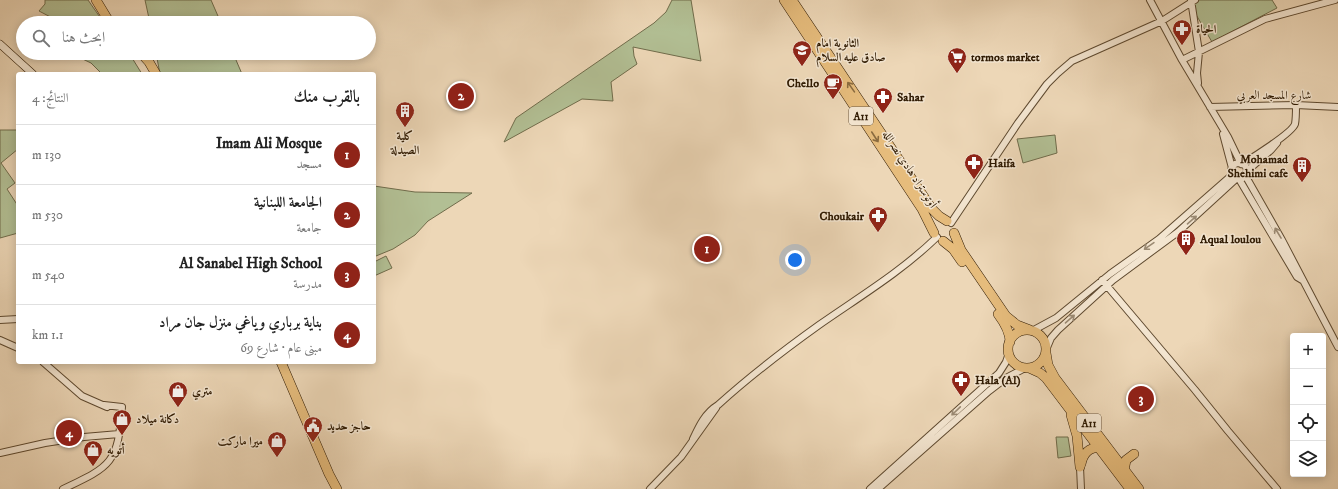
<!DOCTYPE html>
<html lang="ar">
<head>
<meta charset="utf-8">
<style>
  :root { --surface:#fff; --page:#f2f2f2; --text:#222; --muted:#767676; --line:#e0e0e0; --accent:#8f2418 }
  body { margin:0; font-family:"IM FELL DW Pica",Amiri,serif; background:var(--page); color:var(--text); direction:rtl }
  .controls { position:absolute; right:12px; bottom:12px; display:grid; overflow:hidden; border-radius:4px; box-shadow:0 2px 10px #0003 }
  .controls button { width:36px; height:36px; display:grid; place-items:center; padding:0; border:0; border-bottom:1px solid var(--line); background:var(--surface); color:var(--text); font:20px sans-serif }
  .you { position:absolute; left:795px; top:260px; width:14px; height:14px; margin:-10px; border:3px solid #fff; border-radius:50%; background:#1a73e8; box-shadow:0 0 0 6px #1a73e833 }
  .badge { display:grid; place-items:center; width:26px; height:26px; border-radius:50%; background:var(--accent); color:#fff; font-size:13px; font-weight:700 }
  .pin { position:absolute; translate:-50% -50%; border:2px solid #fff; box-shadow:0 1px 4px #0006 }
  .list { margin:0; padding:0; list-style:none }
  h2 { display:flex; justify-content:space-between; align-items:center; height:52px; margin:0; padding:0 16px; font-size:17px }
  h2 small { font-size:13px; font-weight:400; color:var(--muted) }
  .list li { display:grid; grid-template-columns:26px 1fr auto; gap:12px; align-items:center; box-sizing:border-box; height:60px; padding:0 16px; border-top:1px solid var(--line) }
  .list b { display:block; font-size:15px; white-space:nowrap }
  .list p { margin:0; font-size:13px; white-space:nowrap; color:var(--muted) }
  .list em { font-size:13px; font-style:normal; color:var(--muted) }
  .icon { flex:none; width:22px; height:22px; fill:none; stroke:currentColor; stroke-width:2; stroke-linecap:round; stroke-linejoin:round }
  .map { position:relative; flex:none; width:1338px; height:489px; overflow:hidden; direction:ltr }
  .search { position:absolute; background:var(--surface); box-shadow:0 2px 10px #0003; left:16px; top:16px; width:360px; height:44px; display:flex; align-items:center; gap:10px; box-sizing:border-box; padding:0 14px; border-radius:22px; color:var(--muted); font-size:15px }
  .panel { position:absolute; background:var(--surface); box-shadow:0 2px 10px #0003; left:16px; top:72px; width:360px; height:292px; border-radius:4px; direction:rtl }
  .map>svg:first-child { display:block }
  .green { fill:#b2bf94; stroke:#706c4b }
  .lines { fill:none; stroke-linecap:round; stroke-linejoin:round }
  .tertiary-casing { stroke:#5e492f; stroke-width:8 }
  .secondary-casing { stroke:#2f1a02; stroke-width:8 }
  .trunk-casing { stroke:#2f1a02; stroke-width:10 }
  .tertiary { stroke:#f3e5d0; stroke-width:6 }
  .secondary { stroke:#f3e5d0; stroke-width:7 }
  .trunk { stroke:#e6bc7c; stroke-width:9 }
  .oneway { stroke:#8a6b3f }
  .oneway2 { stroke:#9b8a73 }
  .labels { text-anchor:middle; stroke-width:3; stroke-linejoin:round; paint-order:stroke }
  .shield { fill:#f3e5d0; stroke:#6a5740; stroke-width:1 }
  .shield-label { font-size:11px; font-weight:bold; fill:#2f1a02 }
  .poi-label { font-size:12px; font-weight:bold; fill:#2f1a02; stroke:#f3e5d0; text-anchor:start }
  .street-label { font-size:12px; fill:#2f1a02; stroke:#f3e5d0 }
</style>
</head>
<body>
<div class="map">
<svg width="1338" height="489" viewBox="0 0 1338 489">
  <rect width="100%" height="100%" fill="#edd7b7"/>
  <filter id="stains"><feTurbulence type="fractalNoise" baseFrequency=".005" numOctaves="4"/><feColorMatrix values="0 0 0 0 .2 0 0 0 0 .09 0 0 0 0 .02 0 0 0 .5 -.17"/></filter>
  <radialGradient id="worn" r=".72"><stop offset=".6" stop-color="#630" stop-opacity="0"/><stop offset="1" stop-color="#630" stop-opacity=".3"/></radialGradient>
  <path class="green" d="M45,0H88L104,23H62L39,11L45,4Z
    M145,0H211L221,23H150Z
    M672,0H691L701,61L633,47L634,56L637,64L611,82L613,101L582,99L504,142L516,118L654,23L666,12Z
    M1198,0H1272L1277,8L1212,42L1191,6Z
    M70,53H129L142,74H102L91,63Z
    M156,53H233L242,74H160Z
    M0,130H18V149L1,163L15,183L7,189L18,206V233L0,238Z
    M1055,135L1057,153L1023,163L1017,139Z
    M374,186L415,192L472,193L428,221L415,235L393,249L376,256L374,255Z
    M386,256L392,268L374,276V262Z
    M1056,437H1068L1071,456L1058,458Z"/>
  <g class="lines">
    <g class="tertiary-casing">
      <path id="tertiary" d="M1150,0L1182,60L1228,137L1241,164
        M1191,0L1199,52L1197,73L1198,83
        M1182,60L1265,19L1335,0
        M1210,107L1296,105L1338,107
        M1223,134L1232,168
        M1231 171a8 8 0 1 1 16 0a8 8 0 1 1-16 0Z
        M1242,164C1252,158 1292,133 1295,124C1296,119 1296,111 1296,105
        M1246,172L1271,150L1277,143
        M1245,175L1282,240L1338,347
        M1239,179L1297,277L1302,280
        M951,223L1018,123L1047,84L1058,73L1072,61L1162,21L1195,0
        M1102,280L1195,390L1228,431L1277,489
        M0,320L18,319
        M1032,331L1056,318L1110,274L1159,239L1232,175
        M0,340L18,348
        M1046,350L1051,338L1058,330L1113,280L1178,232L1237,178
        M43,362L82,396L107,407
        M693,439C699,426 705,413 718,405C750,376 784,350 819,325C859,297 901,272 937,237
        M0,453L45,443L84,437L119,434
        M1080,467L1081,489
        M63,489C112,466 118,463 122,407L104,405
        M650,489L681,457L716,408
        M870,489L999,373L1006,362L1009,353
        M878,489L989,391L1006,378L1025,368"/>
    </g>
    <g class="secondary-casing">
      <path id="secondary" d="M0,44L33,74"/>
    </g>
    <g class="trunk-casing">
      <path id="trunk" d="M96,0L110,23
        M784,0L922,209L934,233
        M792,0L932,209L939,216L947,221
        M141,53L149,62L156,74
        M954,233L961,250L1006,316L1017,325L1030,330
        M943,241L953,249L962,262
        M998,314C1004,322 1010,331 1010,342
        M1008 349a19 19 0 1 1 38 0a19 19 0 1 1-38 0Z
        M1046,353L1048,365L1055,378L1139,489
        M281,362L329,474L337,489
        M1029,368L1040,373L1046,378L1130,489
        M1071,415L1077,436L1080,467
        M1081,464C1083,454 1088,448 1099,447
        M1124,471L1126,460L1134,454"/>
    </g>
    <use href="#tertiary" class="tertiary"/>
    <use href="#secondary" class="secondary"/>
    <use href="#trunk" class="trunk"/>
  </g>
  <defs><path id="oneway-shaft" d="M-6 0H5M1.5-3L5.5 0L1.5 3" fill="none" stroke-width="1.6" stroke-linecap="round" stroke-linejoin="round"/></defs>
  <g class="oneway">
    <use href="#oneway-shaft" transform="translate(851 87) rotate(-125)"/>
    <use href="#oneway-shaft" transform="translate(875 137) rotate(57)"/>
  </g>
  <g class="oneway2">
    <use href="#oneway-shaft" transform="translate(1192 220) rotate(-41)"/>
    <use href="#oneway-shaft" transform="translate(1278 233) rotate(-121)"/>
    <use href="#oneway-shaft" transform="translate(1149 246) rotate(145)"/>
    <use href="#oneway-shaft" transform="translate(1070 319) rotate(-41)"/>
    <use href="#oneway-shaft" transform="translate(956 411) rotate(136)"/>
  </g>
  <defs>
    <g id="pharmacy-pin" transform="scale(1)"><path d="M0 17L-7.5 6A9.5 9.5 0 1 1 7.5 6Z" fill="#8f2418" stroke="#f3e5d0"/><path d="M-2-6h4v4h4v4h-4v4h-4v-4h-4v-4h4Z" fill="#fff"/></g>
    <g id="school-pin" transform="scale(1)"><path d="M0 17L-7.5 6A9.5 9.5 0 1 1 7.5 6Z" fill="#8f2418" stroke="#f3e5d0"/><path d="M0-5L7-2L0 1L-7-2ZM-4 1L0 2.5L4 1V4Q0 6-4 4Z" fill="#fff"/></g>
    <g id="supermarket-pin" transform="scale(1)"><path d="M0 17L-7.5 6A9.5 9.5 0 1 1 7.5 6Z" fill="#8f2418" stroke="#f3e5d0"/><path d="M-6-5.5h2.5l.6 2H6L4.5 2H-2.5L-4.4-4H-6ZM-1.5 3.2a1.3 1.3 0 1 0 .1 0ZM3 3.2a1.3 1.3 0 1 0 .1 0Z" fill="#fff"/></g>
    <g id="cafe-pin" transform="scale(1)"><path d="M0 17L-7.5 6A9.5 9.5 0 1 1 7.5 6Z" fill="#8f2418" stroke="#f3e5d0"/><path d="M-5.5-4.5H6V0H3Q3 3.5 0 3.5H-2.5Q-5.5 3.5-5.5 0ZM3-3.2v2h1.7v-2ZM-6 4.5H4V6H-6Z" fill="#fff"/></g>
    <g id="building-pin" transform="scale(1)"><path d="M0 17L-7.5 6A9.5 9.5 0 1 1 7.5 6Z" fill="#8f2418" stroke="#f3e5d0"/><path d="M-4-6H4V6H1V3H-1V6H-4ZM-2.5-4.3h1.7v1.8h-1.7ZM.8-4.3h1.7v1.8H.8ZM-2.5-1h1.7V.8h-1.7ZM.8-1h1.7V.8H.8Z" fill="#fff"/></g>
    <g id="shop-pin" transform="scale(1)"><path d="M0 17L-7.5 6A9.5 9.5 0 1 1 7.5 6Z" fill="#8f2418" stroke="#f3e5d0"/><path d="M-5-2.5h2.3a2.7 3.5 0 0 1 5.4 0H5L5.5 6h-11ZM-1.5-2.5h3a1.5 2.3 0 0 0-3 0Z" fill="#fff"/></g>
    <g id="civic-pin" transform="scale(1)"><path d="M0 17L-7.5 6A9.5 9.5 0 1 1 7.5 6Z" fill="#8f2418" stroke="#f3e5d0"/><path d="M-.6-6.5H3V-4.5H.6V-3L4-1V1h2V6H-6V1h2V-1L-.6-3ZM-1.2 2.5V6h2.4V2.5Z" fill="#fff"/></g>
  </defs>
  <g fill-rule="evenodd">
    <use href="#pharmacy-pin" x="1182" y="29"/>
    <use href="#school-pin" x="802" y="50"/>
    <use href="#supermarket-pin" x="957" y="57"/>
    <use href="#cafe-pin" x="833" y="83"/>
    <use href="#pharmacy-pin" x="883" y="97"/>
    <use href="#building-pin" x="405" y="111"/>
    <use href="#pharmacy-pin" x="974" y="163"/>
    <use href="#building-pin" x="1302" y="166"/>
    <use href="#pharmacy-pin" x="878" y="216"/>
    <use href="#building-pin" x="1186" y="239"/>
    <use href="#pharmacy-pin" x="961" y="380"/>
    <use href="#shop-pin" x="178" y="391"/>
    <use href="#shop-pin" x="122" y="419"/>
    <use href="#civic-pin" x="313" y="426"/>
    <use href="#shop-pin" x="277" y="441"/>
    <use href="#shop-pin" x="93" y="450"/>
  </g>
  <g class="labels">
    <g class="shield">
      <rect x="849" y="107" width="24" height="18" rx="3"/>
      <rect x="1077" y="414" width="24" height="18" rx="3"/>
    </g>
    <g class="shield-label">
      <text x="861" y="120">A11</text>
      <text x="1089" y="427">A11</text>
    </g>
    <g class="poi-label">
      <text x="1196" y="33">الحياة</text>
      <text x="816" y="47">الثانویة امام<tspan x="816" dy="14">صادق عليه السلام</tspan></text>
      <text x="971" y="61">tormos market</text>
      <text x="819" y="87" text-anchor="end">Chello</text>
      <text x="897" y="101">Sahar</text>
      <text x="405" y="140" text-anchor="middle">كلية<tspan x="405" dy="14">الصيدلة</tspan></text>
      <text x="1288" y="163" text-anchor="end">Mohamad<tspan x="1288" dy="14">Shehimi cafe</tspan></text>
      <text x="988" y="167">Haifa</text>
      <text x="864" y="220" text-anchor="end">Choukair</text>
      <text x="1200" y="243">Aqual loulou</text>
      <text x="975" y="384">Hala (Al)</text>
      <text x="192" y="395">متري</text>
      <text x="136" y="423">دكانة ميلاد</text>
      <text x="327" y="430">حاجز حديد</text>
      <text x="263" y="445" text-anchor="end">ميرا ماركت</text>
      <text x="107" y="454">أتويه</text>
    </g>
    <g class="street-label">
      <text x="1274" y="99">شارع المسجد العربي</text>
      <text transform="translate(910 169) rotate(57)" y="4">أوتوستراد هادي نصرالله</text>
    </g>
  </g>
  <rect width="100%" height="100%" filter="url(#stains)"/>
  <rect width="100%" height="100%" fill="url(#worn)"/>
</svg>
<div class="controls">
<button>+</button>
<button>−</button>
<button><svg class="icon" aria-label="locate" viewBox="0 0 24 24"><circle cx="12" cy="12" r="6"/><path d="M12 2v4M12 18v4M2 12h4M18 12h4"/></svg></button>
<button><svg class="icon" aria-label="layers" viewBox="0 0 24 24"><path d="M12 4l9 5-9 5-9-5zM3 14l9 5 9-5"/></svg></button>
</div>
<div class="you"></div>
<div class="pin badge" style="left:707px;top:249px">1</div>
<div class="pin badge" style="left:461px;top:96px">2</div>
<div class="pin badge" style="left:1141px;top:399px">3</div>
<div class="pin badge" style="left:69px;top:433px">4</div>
<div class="search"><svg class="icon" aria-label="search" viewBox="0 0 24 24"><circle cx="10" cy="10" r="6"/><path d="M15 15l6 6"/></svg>ابحث هنا</div>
<section class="panel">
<h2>بالقرب منك<small>النتائج: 4</small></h2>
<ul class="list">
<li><span class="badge">1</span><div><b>Imam Ali Mosque</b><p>مسجد</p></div><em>130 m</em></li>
<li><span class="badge">2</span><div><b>الجامعة اللبنانية</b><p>جامعة</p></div><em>530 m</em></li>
<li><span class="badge">3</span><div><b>Al Sanabel High School</b><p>مدرسة</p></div><em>540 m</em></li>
<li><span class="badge">4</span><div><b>بناية برباري وياغي منزل جان مراد</b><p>مبنى عام · شارع 69</p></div><em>1.1 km</em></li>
</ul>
</section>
</div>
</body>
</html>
